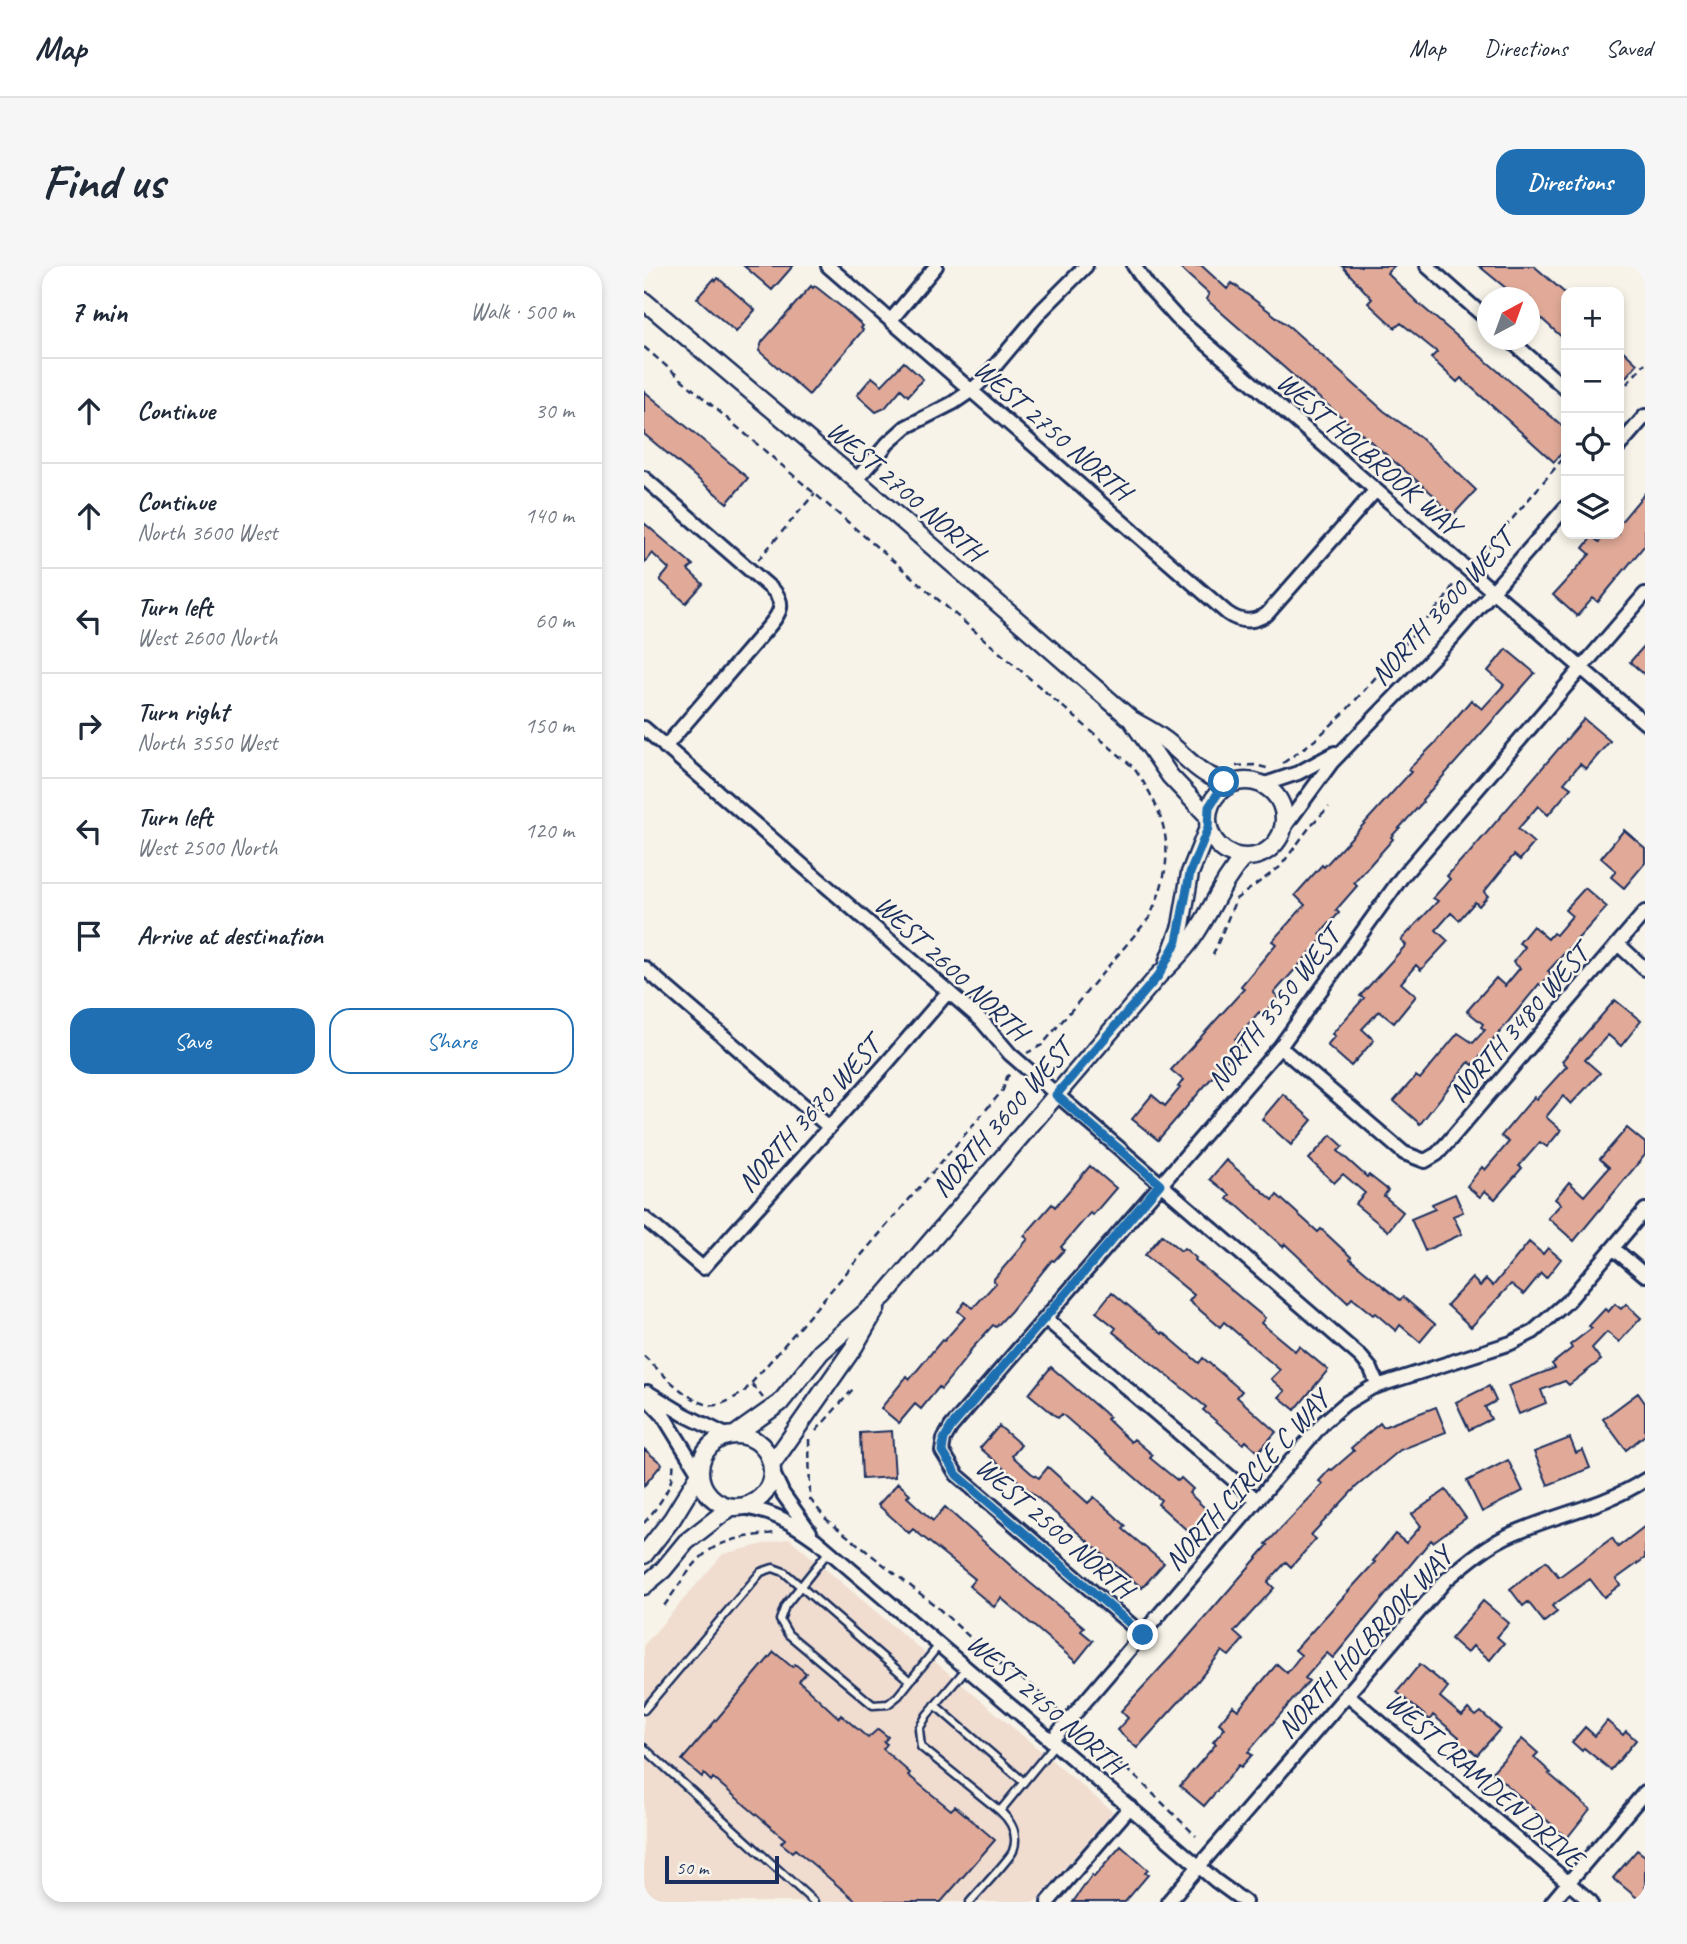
<!DOCTYPE html>
<html lang="en">
<head>
<meta charset="utf-8">
<style>
  :root { --surface:#fff; --page:#f6f6f7; --text:#1f2937; --muted:#747a83; --line:#e0e1e3; --accent:#1f6fb2 }
  body { margin:0; font-family:Caveat,sans-serif; background:var(--page); color:var(--text) }
  .controls { position:absolute; right:21px; top:21px; display:grid; overflow:hidden; border-radius:14px; box-shadow:0 4px 10px #0003 }
  .controls button { width:63px; height:63px; display:grid; place-items:center; padding:0; border:0; border-bottom:2px solid var(--line); background:var(--surface); color:var(--text); font:35px sans-serif }
  .compass { position:absolute; left:833px; top:21px; width:63px; height:63px; border-radius:50%; background:var(--surface); box-shadow:0 4px 10px #0003; rotate:41deg }
  .scale { position:absolute; left:21px; bottom:18px; width:114px; box-sizing:border-box; padding-left:7px; border:4px solid #1b2f5e; border-top:0; font-size:19px; line-height:24px; white-space:nowrap; color:#1b2f5e; -webkit-text-stroke:5px #f7f3e8; paint-order:stroke }
  .stop { position:absolute; width:21px; height:21px; margin:-16px; border:5px solid #1f6fb2; border-radius:50%; background:#fff }
  .stop.end { background:#1f6fb2; border-color:#fff; box-shadow:0 2px 7px #0008 }
  .list { margin:0; padding:0; list-style:none }
  h2 { display:flex; justify-content:space-between; align-items:center; height:91px; margin:0; padding:0 28px; font-size:30px }
  h2 small { font-size:23px; font-weight:400; color:var(--muted) }
  .list li { display:grid; grid-template-columns:46px 1fr auto; gap:21px; align-items:center; box-sizing:border-box; height:105px; padding:0 28px; border-top:2px solid var(--line) }
  .list b { display:block; font-size:26px; white-space:nowrap }
  .list p { margin:0; font-size:23px; white-space:nowrap; color:var(--muted) }
  .list em { font-size:23px; font-style:normal; color:var(--muted) }
  .actions { display:flex; gap:14px; padding:21px 28px }
  .actions a { flex:1; padding:16px 0; border:2px solid var(--accent); border-radius:21px; text-align:center; font-size:24px; color:var(--accent) }
  .actions .main { background:var(--accent); color:#fff }
  .icon { flex:none; width:38px; height:38px; fill:none; stroke:currentColor; stroke-width:2; stroke-linecap:round; stroke-linejoin:round }
  .map { position:relative; flex:none; width:1001px; height:1636px; overflow:hidden; border-radius:21px }
  header { display:flex; align-items:center; gap:42px; box-sizing:border-box; height:98px; padding:0 35px; background:var(--surface); border-bottom:2px solid var(--line) }
  header strong { font-size:33px }
  nav { display:flex; gap:38px; margin-inline-start:auto; font-size:24px }
  .intro { display:flex; align-items:center; justify-content:space-between; box-sizing:border-box; height:168px; padding:0 42px }
  h1 { margin:0; font-size:49px }
  .button { padding:18px 32px; border-radius:21px; background:var(--accent); color:#fff; font-size:24px; font-weight:700 }
  main { display:flex; gap:42px; padding:0 42px }
  aside { flex:1; background:var(--surface); border-radius:21px; box-shadow:0 4px 10px #0003 }
  .map>svg:first-child { display:block }
  .built { fill:#f0ddd0 }
  .building { fill:#e1aa98; stroke:#1b2f5e; stroke-width:2 }
  .lines { fill:none; stroke-linecap:round; stroke-linejoin:round }
  .lane-casing { stroke:#1b2f5e; stroke-width:11 }
  .street-casing { stroke:#1b2f5e; stroke-width:18 }
  .secondary-casing { stroke:#1b2f5e; stroke-width:21 }
  .path { stroke:#1b2f5e; stroke-width:2.5; stroke-dasharray:7 5; stroke-linecap:butt }
  .lane { stroke:#f7f3e8; stroke-width:6 }
  .street { stroke:#f7f3e8; stroke-width:12 }
  .secondary { stroke:#f7f3e8; stroke-width:16 }
  .route { stroke:#1f6fb2; stroke-width:9 }
  .labels { text-anchor:middle; stroke-width:5; stroke-linejoin:round; paint-order:stroke }
  .street-label { font-size:28px; fill:#1b2f5e; stroke:#f7f3e8 }
</style>
</head>
<body>
<header>
<strong>Map</strong>
<nav><a>Map</a><a>Directions</a><a>Saved</a></nav>
</header>
<div class="intro"><h1>Find us</h1><a class="button">Directions</a></div>
<main>
<aside>
<h2>7 min<small>Walk · 500 m</small></h2>
<ul class="list">
<li><svg class="icon" aria-label="ahead" viewBox="0 0 24 24"><path d="M12 20V5M6 11l6-6 6 6"/></svg><div><b>Continue</b></div><em>30 m</em></li>
<li><svg class="icon" aria-label="ahead" viewBox="0 0 24 24"><path d="M12 20V5M6 11l6-6 6 6"/></svg><div><b>Continue</b><p>North 3600 West</p></div><em>140 m</em></li>
<li><svg class="icon" aria-label="left" viewBox="0 0 24 24"><path d="M17 20v-9H6M10 6l-5 5 5 5"/></svg><div><b>Turn left</b><p>West 2600 North</p></div><em>60 m</em></li>
<li><svg class="icon" aria-label="right" viewBox="0 0 24 24"><path d="M7 20v-9h11M14 6l5 5-5 5"/></svg><div><b>Turn right</b><p>North 3550 West</p></div><em>150 m</em></li>
<li><svg class="icon" aria-label="left" viewBox="0 0 24 24"><path d="M17 20v-9H6M10 6l-5 5 5 5"/></svg><div><b>Turn left</b><p>West 2500 North</p></div><em>120 m</em></li>
<li><svg class="icon" aria-label="arrive" viewBox="0 0 24 24"><path d="M6 21V4h12l-3 4 3 4H6"/></svg><div><b>Arrive at destination</b></div></li>
</ul>
<div class="actions"><a class="main">Save</a><a>Share</a></div>
</aside>
<div class="map">
<svg width="1001" height="1636" viewBox="0 0 1001 1636">
  <rect width="100%" height="100%" fill="#f7f3e8"/>
  <filter id="ink" filterUnits="userSpaceOnUse"><feTurbulence type="fractalNoise" baseFrequency=".0143" numOctaves="2"/><feDisplacementMap in="SourceGraphic" scale="14" xChannelSelector="R" yChannelSelector="G"/><feConvolveMatrix kernelMatrix="1 2 1 2 8 2 1 2 1" color-interpolation-filters="sRGB"/></filter>
  <g filter="url(#ink)">
    <path class="built" d="M145,1272L469,1546L391,1636H0V1379L79,1288Z"/>
    <path class="building" d="M100,0H149L128,24Z
      M534,0H558L583,23L588,17L647,62L740,145L775,170L832,224L809,249L791,232L792,231L660,119L562,33L565,28Z
      M698,0H750L743,7L774,37L922,163V182L910,196L817,112L813,116L787,92L793,86L757,57L751,62L724,37L728,33Z
      M835,0H890L922,28V75L886,42V32H874Z
      M74,12L111,44L92,66L53,32L70,13L72,15Z
      M167,20L169,22L171,20L200,43L219,60L217,62L219,64L165,129L115,85L118,76Z
      M975,81L993,98L975,119Z
      M260,96L279,113L264,130L257,123L241,142L232,146L213,129L228,111L238,119Z
      M0,125L104,212L83,237L0,168Z
      M1001,227V279L954,336L949,332L933,350L909,329L946,288L939,282L948,271L955,276L962,268H975V258Z
      M0,257L49,299L44,304L59,318L42,337L16,314L25,303L8,287L0,297Z
      M1001,379V409L986,396Z
      M862,383L891,407L778,534L779,536L747,571L749,573L710,617L713,620L692,644L695,647L676,668L680,671L630,727L634,731L619,749L615,746L591,773L597,778L514,874L488,853L508,829L521,840L536,822L534,821L539,814L527,804L600,723L597,720L632,678L628,675L661,639L651,629L678,599L680,601L719,559L767,506L764,504L790,478L827,434L838,443L860,419L844,405Z
      M940,453L966,475L942,503L936,498L920,517L927,522L904,549L894,540L874,563L890,577L876,594L870,589L840,626L844,630L835,640L831,636L815,654L807,647L792,664L804,675L777,704L772,699L757,717L772,730L750,757L735,745L718,763L730,774L707,800L683,779L691,770L688,768L720,732L716,730L762,679L757,674L794,635L789,632L806,613L803,610L821,590L822,591Z
      M980,564L1001,582V597L980,622L967,611L972,605L957,592Z
      M941,622L963,641L904,705L907,707L897,719L895,718L829,799L825,796L776,858L750,835L772,810L776,813L814,767L829,777L841,764L837,761L839,758L823,745L852,712L861,720L876,702L869,696L881,681L875,677L889,660L904,673L909,667L912,669L928,650L921,644Z
      M971,734L997,755L977,780L964,769L941,794L956,807L927,838L919,830L902,851L917,864L903,881L896,876L875,900L878,902L851,933L841,925L836,931L823,920L838,901L841,904L865,876L857,870L890,831L893,833L923,800L918,795Z
      M639,828L668,854L647,879L618,853Z
      M983,862L1001,877V889L930,975L904,952L917,938L911,933L925,916L940,930L965,901L956,893Z
      M687,869L699,880L694,885L723,911L725,909L744,924L740,930L759,946L744,965L711,938L721,927L699,908L690,917L665,893Z
      M582,894L629,934L633,929L674,966L677,963L707,991L706,993L756,1034L759,1031L791,1058L776,1076L756,1059L752,1065L731,1047L729,1049L708,1032L704,1037L641,978L639,981L595,941L583,933L586,929L566,913Z
      M446,900L472,922L449,949L446,947L417,981L420,984L410,995L408,994L367,1045L352,1061L349,1059L324,1087L325,1088L297,1123L295,1121L277,1143L271,1138L255,1157L237,1142L263,1110L266,1113L298,1074L300,1075L321,1051L314,1045L321,1036L329,1042L352,1017L349,1014L384,973L380,970L408,938L411,941Z
      M811,928L819,946L809,950L818,968L781,985L767,953L791,943L788,938Z
      M518,969L537,985L540,982L552,992L551,994L621,1052L617,1057L651,1085L655,1080L684,1104L651,1144L635,1131L641,1125L627,1113L636,1104L580,1056L576,1061L545,1035L550,1029L501,989Z
      M885,976L899,988L904,982L917,993L902,1012L897,1007L880,1028L867,1018L827,1061L803,1039L828,1012L836,1020L842,1013L849,1020Z
      M468,1026L518,1068L519,1066L555,1097L559,1092L598,1125L593,1131L632,1166L614,1186L602,1175L599,1178L559,1144L562,1141L469,1066L472,1062L452,1046Z
      M971,1038L977,1043L982,1038L997,1052L975,1076L963,1066L948,1082L957,1094L925,1119L921,1115L897,1124L902,1137L875,1148L864,1120L911,1102L908,1098L928,1082L926,1079L948,1062L945,1060L961,1043L964,1046Z
      M407,1101L465,1151L463,1153L487,1176L490,1173L509,1189L506,1192L534,1215L537,1212L549,1223L545,1227L565,1246L546,1267L514,1238L517,1234L418,1148L414,1152L385,1128Z
      M845,1120L852,1135L841,1141L847,1153L825,1164L812,1136Z
      M994,1127L1001,1137V1169L982,1184L959,1153Z
      M792,1141L802,1166L756,1184L712,1221L667,1269L672,1273L647,1301L642,1296L624,1316L630,1322L590,1366L599,1374L585,1390L578,1385L553,1416L493,1482L473,1464L484,1452L477,1445L531,1386L624,1279L622,1278L679,1218L675,1215L686,1203L688,1204L710,1185L707,1182L736,1157L739,1161Z
      M355,1160L377,1179L368,1190L387,1207L395,1212L404,1201L444,1237L450,1231L482,1260L479,1263L520,1297L498,1322L336,1182Z
      M248,1165L251,1211L218,1213L216,1167Z
      M926,1172L932,1187L939,1184L946,1202L904,1219L890,1186Z
      M0,1183L18,1198L0,1220Z
      M864,1194L879,1225L838,1246L823,1215Z
      M254,1217L266,1228L263,1231L289,1255L301,1241L385,1316L440,1361L437,1365L449,1375L432,1396L357,1332L350,1341L325,1320L331,1313L269,1263L265,1267L234,1239Z
      M802,1224L822,1252L789,1276L787,1274L689,1392L683,1387L661,1412L665,1415L604,1486L608,1489L597,1501L595,1499L560,1540L536,1520L572,1478L569,1476L581,1462L575,1457L589,1440L594,1444L633,1398L643,1407L657,1389L651,1384L731,1296L729,1295L751,1268L762,1277L777,1260L768,1248Z
      M1001,1260V1292L972,1313L976,1319L960,1331L946,1313L908,1340L913,1346L900,1356L884,1336L879,1340L866,1323L902,1295L915,1311L968,1272L974,1281Z
      M839,1335L865,1357L853,1371L860,1377L846,1394L829,1380L823,1387L807,1373Z
      M130,1386L148,1401L151,1398L162,1407L155,1415L195,1452L197,1449L224,1472L234,1463L244,1471L240,1476L243,1478L239,1483L266,1507L264,1509L307,1544L311,1540L351,1574L297,1636H213L151,1583L148,1586L137,1577L141,1573L69,1512L67,1515L60,1508L58,1511L38,1494Z
      M776,1398L804,1421L796,1431L818,1450L824,1443L832,1450L837,1446L856,1463L833,1489L826,1483L823,1486L811,1476L815,1471L789,1449L786,1454L753,1426Z
      M963,1455L979,1469L982,1465L992,1474L967,1504L940,1482L938,1485L928,1476L941,1461L951,1470Z
      M878,1473L894,1487L890,1491L907,1507L905,1508L946,1543L923,1572L848,1506Z
      M477,1580L504,1604L501,1607L504,1609L481,1636H429L448,1609L450,1611Z
      M993,1584L1001,1590V1636H998L969,1612Z"/>
    <g class="lines">
      <g class="lane-casing">
        <path id="lane" d="M185,1285L141,1340L136,1354L144,1368L229,1439L244,1438L254,1430L295,1379
          M322,1403L283,1449L275,1463L277,1481L356,1545L411,1478
          M291,1439L380,1516
          M0,1444L117,1306L129,1302L140,1306L266,1415
          M0,1482L170,1636
          M326,1636C334,1626 366,1593 369,1585C375,1569 367,1555 356,1545"/>
      </g>
      <g class="street-casing">
        <path id="street" d="M184,0L583,347C597,357 609,357 623,348L731,225
          M490,0L504,20L533,52L1001,457
          M783,0L844,54
          M247,54L292,0
          M866,74L922,123
          M975,180L1001,150
          M0,212L130,325C141,338 136,347 126,359L21,481
          M212,214L244,177L262,161L309,137L328,124L341,112L398,44L442,0
          M0,462L337,754L366,788L717,1091L727,1103L734,1120
          M618,519L654,507L691,487
          M639,563L688,496L807,373L922,241
          M974,678L1001,703
          M0,702L185,861
          M636,781L760,887L781,895L793,888L804,876L1001,646
          M0,952L59,1002L242,798L304,726
          M969,982L1001,1009
          M402,1053L613,1234
          M3,1126L41,1149L82,1169
          M0,1129L19,1149L54,1206
          M129,1207L139,1228L166,1266
          M97,1241C126,1244 149,1257 172,1274L572,1615L601,1636
          M499,1369L313,1209L298,1185L300,1173L307,1161L636,781L757,612L1001,328
          M703,1428L947,1636
          M408,1474L680,1156L702,1137L727,1122L867,1077L889,1066L925,1034L1001,944
          M404,1636L486,1541
          M524,1636L802,1314C823,1296 844,1278 870,1267C913,1248 961,1240 1001,1214
          M908,1636L1001,1526"/>
      </g>
      <g class="secondary-casing">
        <path id="secondary" d="M0,35L212,214L488,454C499,460 511,466 521,474C545,492 558,515 590,516
          M489,456L526,510L563,549
          M564 553a38 38 0 1 1 76 0a38 38 0 1 1-76 0Z
          M524,695L537,660L546,607L564,562
          M92,1168L136,1137L177,1086L240,1030L515,709C529,696 542,683 552,667C570,640 577,617 600,591
          M56 1205a36 36 0 1 1 72 0a36 36 0 1 1-72 0Z
          M128,1198L210,1081L232,1043
          M0,1289L28,1253L55,1209
          M0,1320L19,1304L42,1276L87,1241"/>
      </g>
      <path class="path" d="M0,81L489,501C527,553 533,594 505,652L398,779L383,787
        M975,127L1001,97
        M835,287L842,284L922,189
        M114,294L171,227
        M639,497L671,474L700,447L801,333L809,319
        M592,500L610,499L623,502
        M569,689L592,633L636,601L668,558L685,541
        M0,1090C16,1105 50,1143 73,1139C82,1137 91,1131 99,1127L359,824L363,811L368,806
        M108,1118L119,1132
        M172,1165L209,1123
        M165,1173L166,1233L182,1253L293,1341L354,1397L389,1420L415,1446
        M0,1257C15,1239 32,1218 29,1194
        M20,1340C59,1285 61,1274 133,1267
        M436,1464L495,1514L552,1570"/>
      <use href="#lane" class="lane"/>
      <use href="#street" class="street"/>
      <use href="#secondary" class="secondary"/>
    </g>
  </g>
  <g class="lines" filter="url(#ink)">
    <path class="route" d="M499,1369L313,1209L298,1185L300,1173L307,1161L516,918L412,829L515,709L533,675L546,607L564,562L565,541L576,524L590,516H580"/>
  </g>
  <g class="labels">
    <g class="street-label">
      <text transform="translate(409 163) rotate(41)" y="10">WEST 2750 NORTH</text>
      <text transform="translate(725 187) rotate(41)" y="10">WEST HOLBROOK WAY</text>
      <text transform="translate(262 224) rotate(41)" y="10">WEST 2700 NORTH</text>
      <text transform="translate(797 341) rotate(-48)" y="10">NORTH 3600 WEST</text>
      <text transform="translate(308 701) rotate(43)" y="10">WEST 2600 NORTH</text>
      <text transform="translate(629 742) rotate(-52)" y="10">NORTH 3550 WEST</text>
      <text transform="translate(874 757) rotate(-49)" y="10">NORTH 3480 WEST</text>
      <text transform="translate(164 848) rotate(-48)" y="10">NORTH 3670 WEST</text>
      <text transform="translate(357 852) rotate(-49)" y="10">NORTH 3600 WEST</text>
      <text transform="translate(602 1214) rotate(-48)" y="10">NORTH CIRCLE C WAY</text>
      <text transform="translate(411 1261) rotate(41)" y="10">WEST 2500 NORTH</text>
      <text transform="translate(720 1376) rotate(-48)" y="10">NORTH HOLBROOK WAY</text>
      <text transform="translate(402 1437) rotate(41)" y="10">WEST 2450 NORTH</text>
      <text transform="translate(841 1513) rotate(41)" y="10">WEST CRAMDEN DRIVE</text>
    </g>
  </g>
</svg>
<div class="controls">
<button>+</button>
<button>−</button>
<button><svg class="icon" aria-label="locate" viewBox="0 0 24 24"><circle cx="12" cy="12" r="6"/><path d="M12 2v4M12 18v4M2 12h4M18 12h4"/></svg></button>
<button><svg class="icon" aria-label="layers" viewBox="0 0 24 24"><path d="M12 4l9 5-9 5-9-5zM3 14l9 5 9-5"/></svg></button>
</div>
<svg class="compass" viewBox="-18 -18 36 36"><path d="M0-13l5 13h-10z" fill="#e53935"/><path d="M0 13l5-13h-10z" fill="#747a83"/></svg>
<div class="scale">50 m</div>
<div class="stop" style="left:580px;top:516px"></div>
<div class="stop end" style="left:499px;top:1369px"></div>
</div>
</main>
</body>
</html>
